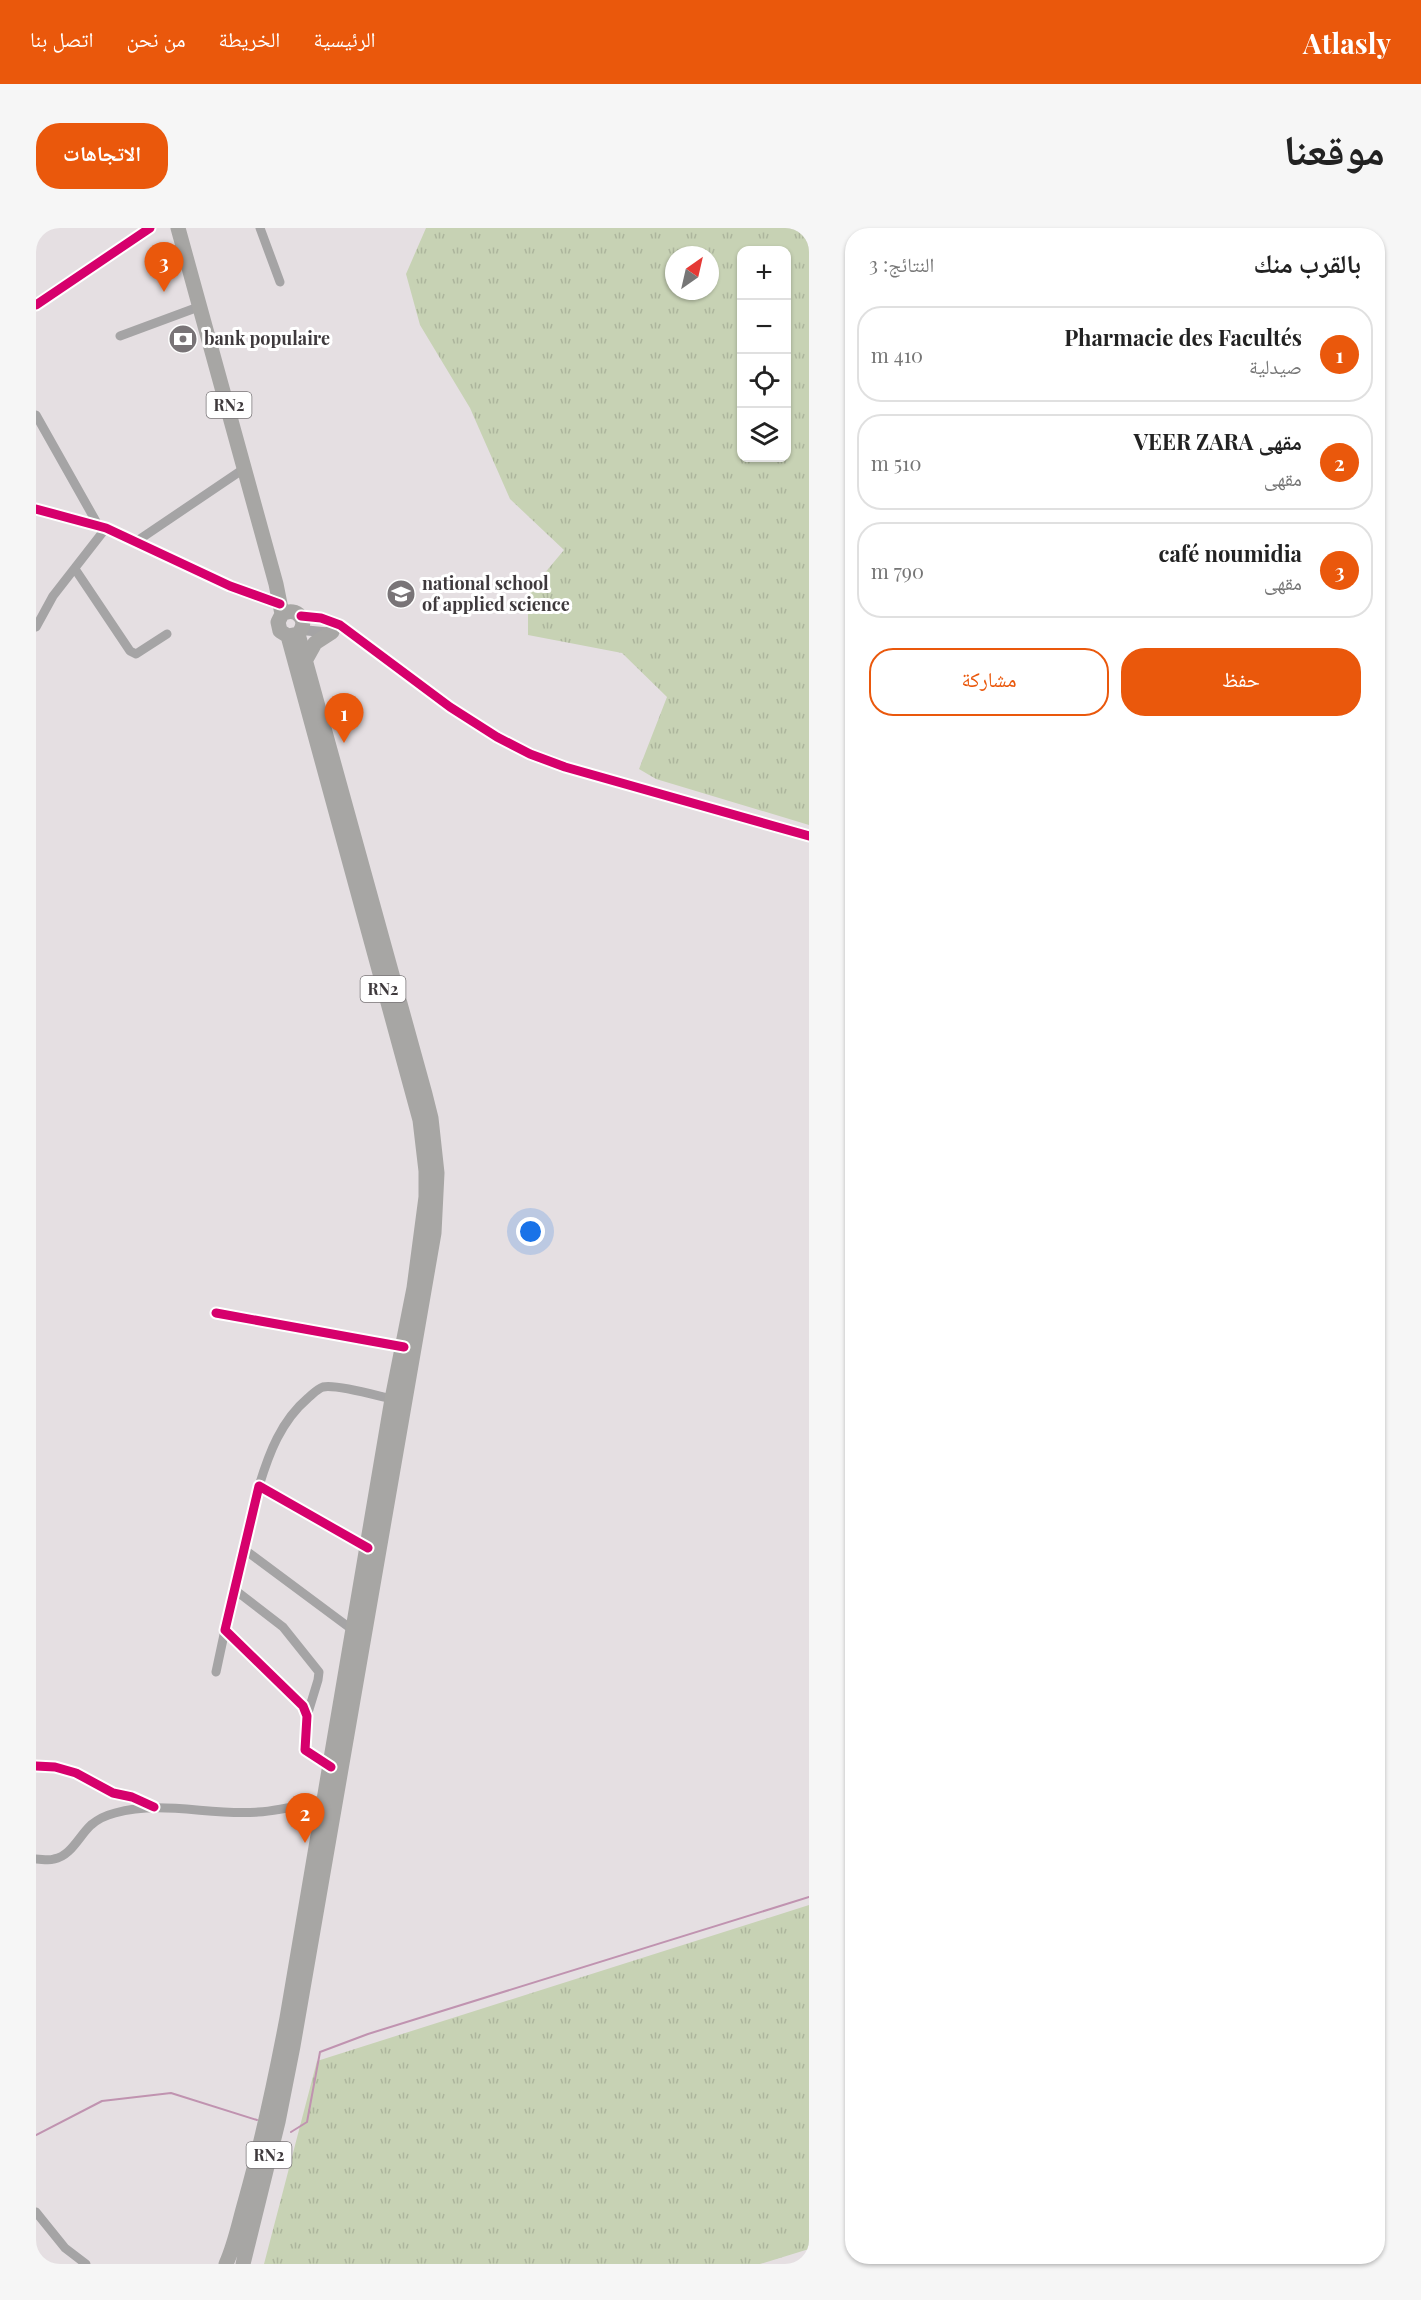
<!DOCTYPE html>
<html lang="ar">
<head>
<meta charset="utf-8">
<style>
  :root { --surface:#fff; --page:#f6f6f6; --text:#222; --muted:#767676; --line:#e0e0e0; --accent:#ea580c }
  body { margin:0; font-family:"Playfair Display","Noto Naskh Arabic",serif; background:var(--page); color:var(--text); direction:rtl }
  .controls { position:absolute; right:18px; top:18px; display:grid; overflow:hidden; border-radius:12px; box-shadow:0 2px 4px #0004 }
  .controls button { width:54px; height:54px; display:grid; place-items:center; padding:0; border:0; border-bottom:2px solid var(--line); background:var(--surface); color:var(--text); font:30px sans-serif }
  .compass { position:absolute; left:629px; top:18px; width:54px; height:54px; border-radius:50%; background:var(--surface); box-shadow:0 2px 4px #0004; rotate:34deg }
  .you { position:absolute; left:495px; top:1004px; width:21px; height:21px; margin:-15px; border:4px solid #fff; border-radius:50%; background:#1a73e8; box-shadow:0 0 0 9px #1a73e833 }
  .badge { display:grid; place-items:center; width:39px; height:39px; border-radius:50%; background:var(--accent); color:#fff; font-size:20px; font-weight:700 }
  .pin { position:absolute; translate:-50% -50px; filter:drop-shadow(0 2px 3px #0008) }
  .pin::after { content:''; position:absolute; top:32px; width:21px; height:18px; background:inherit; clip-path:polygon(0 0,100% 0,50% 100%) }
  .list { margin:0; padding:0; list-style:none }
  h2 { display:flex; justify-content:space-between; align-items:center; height:78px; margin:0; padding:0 24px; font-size:26px }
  h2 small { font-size:20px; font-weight:400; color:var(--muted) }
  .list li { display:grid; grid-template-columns:39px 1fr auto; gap:18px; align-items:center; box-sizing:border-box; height:96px; margin:0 12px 12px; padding:0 12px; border:2px solid var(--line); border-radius:24px }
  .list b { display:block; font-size:22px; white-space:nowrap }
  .list p { margin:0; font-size:20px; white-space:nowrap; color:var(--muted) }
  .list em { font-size:20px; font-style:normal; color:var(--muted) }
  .actions { display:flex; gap:12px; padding:18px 24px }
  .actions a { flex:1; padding:14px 0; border:2px solid var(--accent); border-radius:24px; text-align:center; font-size:21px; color:var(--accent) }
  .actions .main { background:var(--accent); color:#fff }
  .icon { flex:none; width:33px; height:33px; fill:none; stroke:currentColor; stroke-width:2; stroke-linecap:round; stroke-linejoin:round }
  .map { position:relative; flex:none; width:773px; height:2036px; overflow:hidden; direction:ltr; border-radius:24px }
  header { display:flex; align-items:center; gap:36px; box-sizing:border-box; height:84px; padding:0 30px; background:var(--accent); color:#fff }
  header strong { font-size:28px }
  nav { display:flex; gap:33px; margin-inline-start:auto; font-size:21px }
  .intro { display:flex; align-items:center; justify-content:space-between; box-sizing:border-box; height:144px; padding:0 36px }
  h1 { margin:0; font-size:42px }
  .button { padding:15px 27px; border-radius:24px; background:var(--accent); color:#fff; font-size:21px; font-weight:700 }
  main { display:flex; gap:36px; padding:0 36px }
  aside { flex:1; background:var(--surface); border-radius:24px; box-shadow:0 2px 4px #0004 }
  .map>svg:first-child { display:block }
  .grass { fill:url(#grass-tufts); fill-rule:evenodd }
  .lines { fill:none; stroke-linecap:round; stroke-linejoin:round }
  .stream { stroke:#c093b0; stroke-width:2 }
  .minor { stroke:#a5a4a5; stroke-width:9 }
  .tertiary { stroke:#a5a4a5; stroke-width:10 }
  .trunk { stroke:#a7a6a4; stroke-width:15 }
  .cycleway-casing { stroke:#fff; stroke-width:13 }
  .cycleway { stroke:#d6006c; stroke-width:9 }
  .labels { text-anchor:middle; stroke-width:6; stroke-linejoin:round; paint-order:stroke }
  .shield { fill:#fff; stroke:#797577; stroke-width:1.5 }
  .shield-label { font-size:16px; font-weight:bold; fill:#3f3a3d }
  .poi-label { font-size:18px; font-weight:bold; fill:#3f3a3d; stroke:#fff; text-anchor:start }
</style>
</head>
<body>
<header>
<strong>Atlasly</strong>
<nav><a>الرئيسية</a><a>الخريطة</a><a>من نحن</a><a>اتصل بنا</a></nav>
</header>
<div class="intro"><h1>موقعنا</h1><a class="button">الاتجاهات</a></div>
<main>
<aside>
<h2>بالقرب منك<small>النتائج: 3</small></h2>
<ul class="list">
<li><span class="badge">1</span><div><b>Pharmacie des Facultés</b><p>صيدلية</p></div><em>410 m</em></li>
<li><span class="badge">2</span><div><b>مقهى VEER ZARA</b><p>مقهى</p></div><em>510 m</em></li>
<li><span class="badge">3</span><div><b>café noumidia</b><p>مقهى</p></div><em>790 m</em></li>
</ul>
<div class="actions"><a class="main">حفظ</a><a>مشاركة</a></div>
</aside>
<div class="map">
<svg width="773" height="2036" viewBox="0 0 773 2036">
  <defs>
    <pattern id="grass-tufts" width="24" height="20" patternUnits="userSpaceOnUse" patternTransform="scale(1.5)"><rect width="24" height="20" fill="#c7d2b4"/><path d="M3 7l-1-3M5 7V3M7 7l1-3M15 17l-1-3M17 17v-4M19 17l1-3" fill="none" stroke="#acb59c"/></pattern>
  </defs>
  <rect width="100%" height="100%" fill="#e5dfe2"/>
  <path class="grass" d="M390,0H773V597L620,551L603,541L631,469L586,425L492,407V365L528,322L474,271L434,180L384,97L370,46ZM706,22H750V230H706ZM638,27H674V63H638Z
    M773,1677V2021L724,2036H228L281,1833Z"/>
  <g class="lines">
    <path class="stream" d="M255,1904L271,1894L284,1824L332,1806L773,1669
      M0,1907L66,1873L135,1865L221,1892"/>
    <path class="minor" d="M224,0L244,54
      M0,77L114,0
      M84,108L165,78
      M0,187L62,297
      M0,281L70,300L194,358L244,376
      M101,313L209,240
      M39,341L94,423L100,426L131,406
      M0,399L17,368L70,300
      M180,1085L368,1119
      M223,1258C233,1225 245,1193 272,1170C277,1166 281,1161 287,1159C300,1156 342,1168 356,1171
      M209,1322L318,1403
      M199,1362L247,1399L283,1444L282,1452L271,1488
      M180,1444L189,1402
      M0,1538L19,1539L40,1545L77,1565L96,1569L118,1579
      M295,1539L269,1522L271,1488L267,1478L189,1402L223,1258L332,1320
      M0,1631C6,1631 12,1633 18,1631C35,1628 43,1608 55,1597C62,1591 71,1587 79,1585C127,1572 174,1588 222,1584C245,1583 268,1576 290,1571
      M0,1984L29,2020L50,2036"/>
    <path class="tertiary" d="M265,388L285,390L304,397L414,479L461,509L494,526L529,539L773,608
      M266,402L297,405"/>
    <path class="trunk" d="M142,0L240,356L246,386
      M269,433L279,415L296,404
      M190,2036C199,2016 203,1995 209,1974C226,1914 239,1853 251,1790L356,1171L378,1060L390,969V943L384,892L252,408
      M207,2036L242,1894L257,1818L398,1005L401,945L395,890L389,866L262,406C274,393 261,378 246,386L242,394L244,403L252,408L262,406"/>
    <g class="cycleway-casing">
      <path id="cycleway" d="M0,77L114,0
        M0,281L70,300L194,358L244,376
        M265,388L285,390L304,397L414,479L461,509L494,526L529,539L773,608
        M180,1085L368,1119
        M0,1538L19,1539L40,1545L77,1565L96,1569L118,1579
        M295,1539L269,1522L271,1488L267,1478L189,1402L223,1258L332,1320"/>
    </g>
    <use href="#cycleway" class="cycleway"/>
  </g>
  <defs>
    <g id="bank-disc" transform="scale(1.5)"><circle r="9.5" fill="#797477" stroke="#fff"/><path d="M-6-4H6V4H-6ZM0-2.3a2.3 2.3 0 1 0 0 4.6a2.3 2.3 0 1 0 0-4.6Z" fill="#fff"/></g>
    <g id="school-disc" transform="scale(1.5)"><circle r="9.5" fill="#797477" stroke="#fff"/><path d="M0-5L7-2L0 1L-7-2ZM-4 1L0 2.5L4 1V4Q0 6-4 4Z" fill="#fff"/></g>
  </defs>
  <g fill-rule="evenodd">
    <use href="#bank-disc" x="147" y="111"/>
    <use href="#school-disc" x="365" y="366"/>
  </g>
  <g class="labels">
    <g class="shield">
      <rect x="170.5" y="164" width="45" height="26" rx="4.5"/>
      <rect x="324.5" y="748" width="45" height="26" rx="4.5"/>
      <rect x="210.5" y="1914" width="45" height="26" rx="4.5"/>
    </g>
    <g class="shield-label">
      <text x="193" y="183">RN2</text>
      <text x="347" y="767">RN2</text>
      <text x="233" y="1933">RN2</text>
    </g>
    <g class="poi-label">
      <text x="168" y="117">bank populaire</text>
      <text x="386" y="362">national school<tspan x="386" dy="21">of applied science</tspan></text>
    </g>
  </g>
</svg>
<div class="controls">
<button>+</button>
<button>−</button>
<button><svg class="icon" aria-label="locate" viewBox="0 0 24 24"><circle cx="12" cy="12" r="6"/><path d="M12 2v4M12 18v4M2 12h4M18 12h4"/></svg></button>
<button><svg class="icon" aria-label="layers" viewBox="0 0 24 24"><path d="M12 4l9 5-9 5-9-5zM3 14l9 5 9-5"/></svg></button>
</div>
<svg class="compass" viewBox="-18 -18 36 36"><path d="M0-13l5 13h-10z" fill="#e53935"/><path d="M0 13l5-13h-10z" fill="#767676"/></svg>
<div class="you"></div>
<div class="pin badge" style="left:308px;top:515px">1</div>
<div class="pin badge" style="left:269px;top:1615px">2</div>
<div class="pin badge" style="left:128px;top:64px">3</div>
</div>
</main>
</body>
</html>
